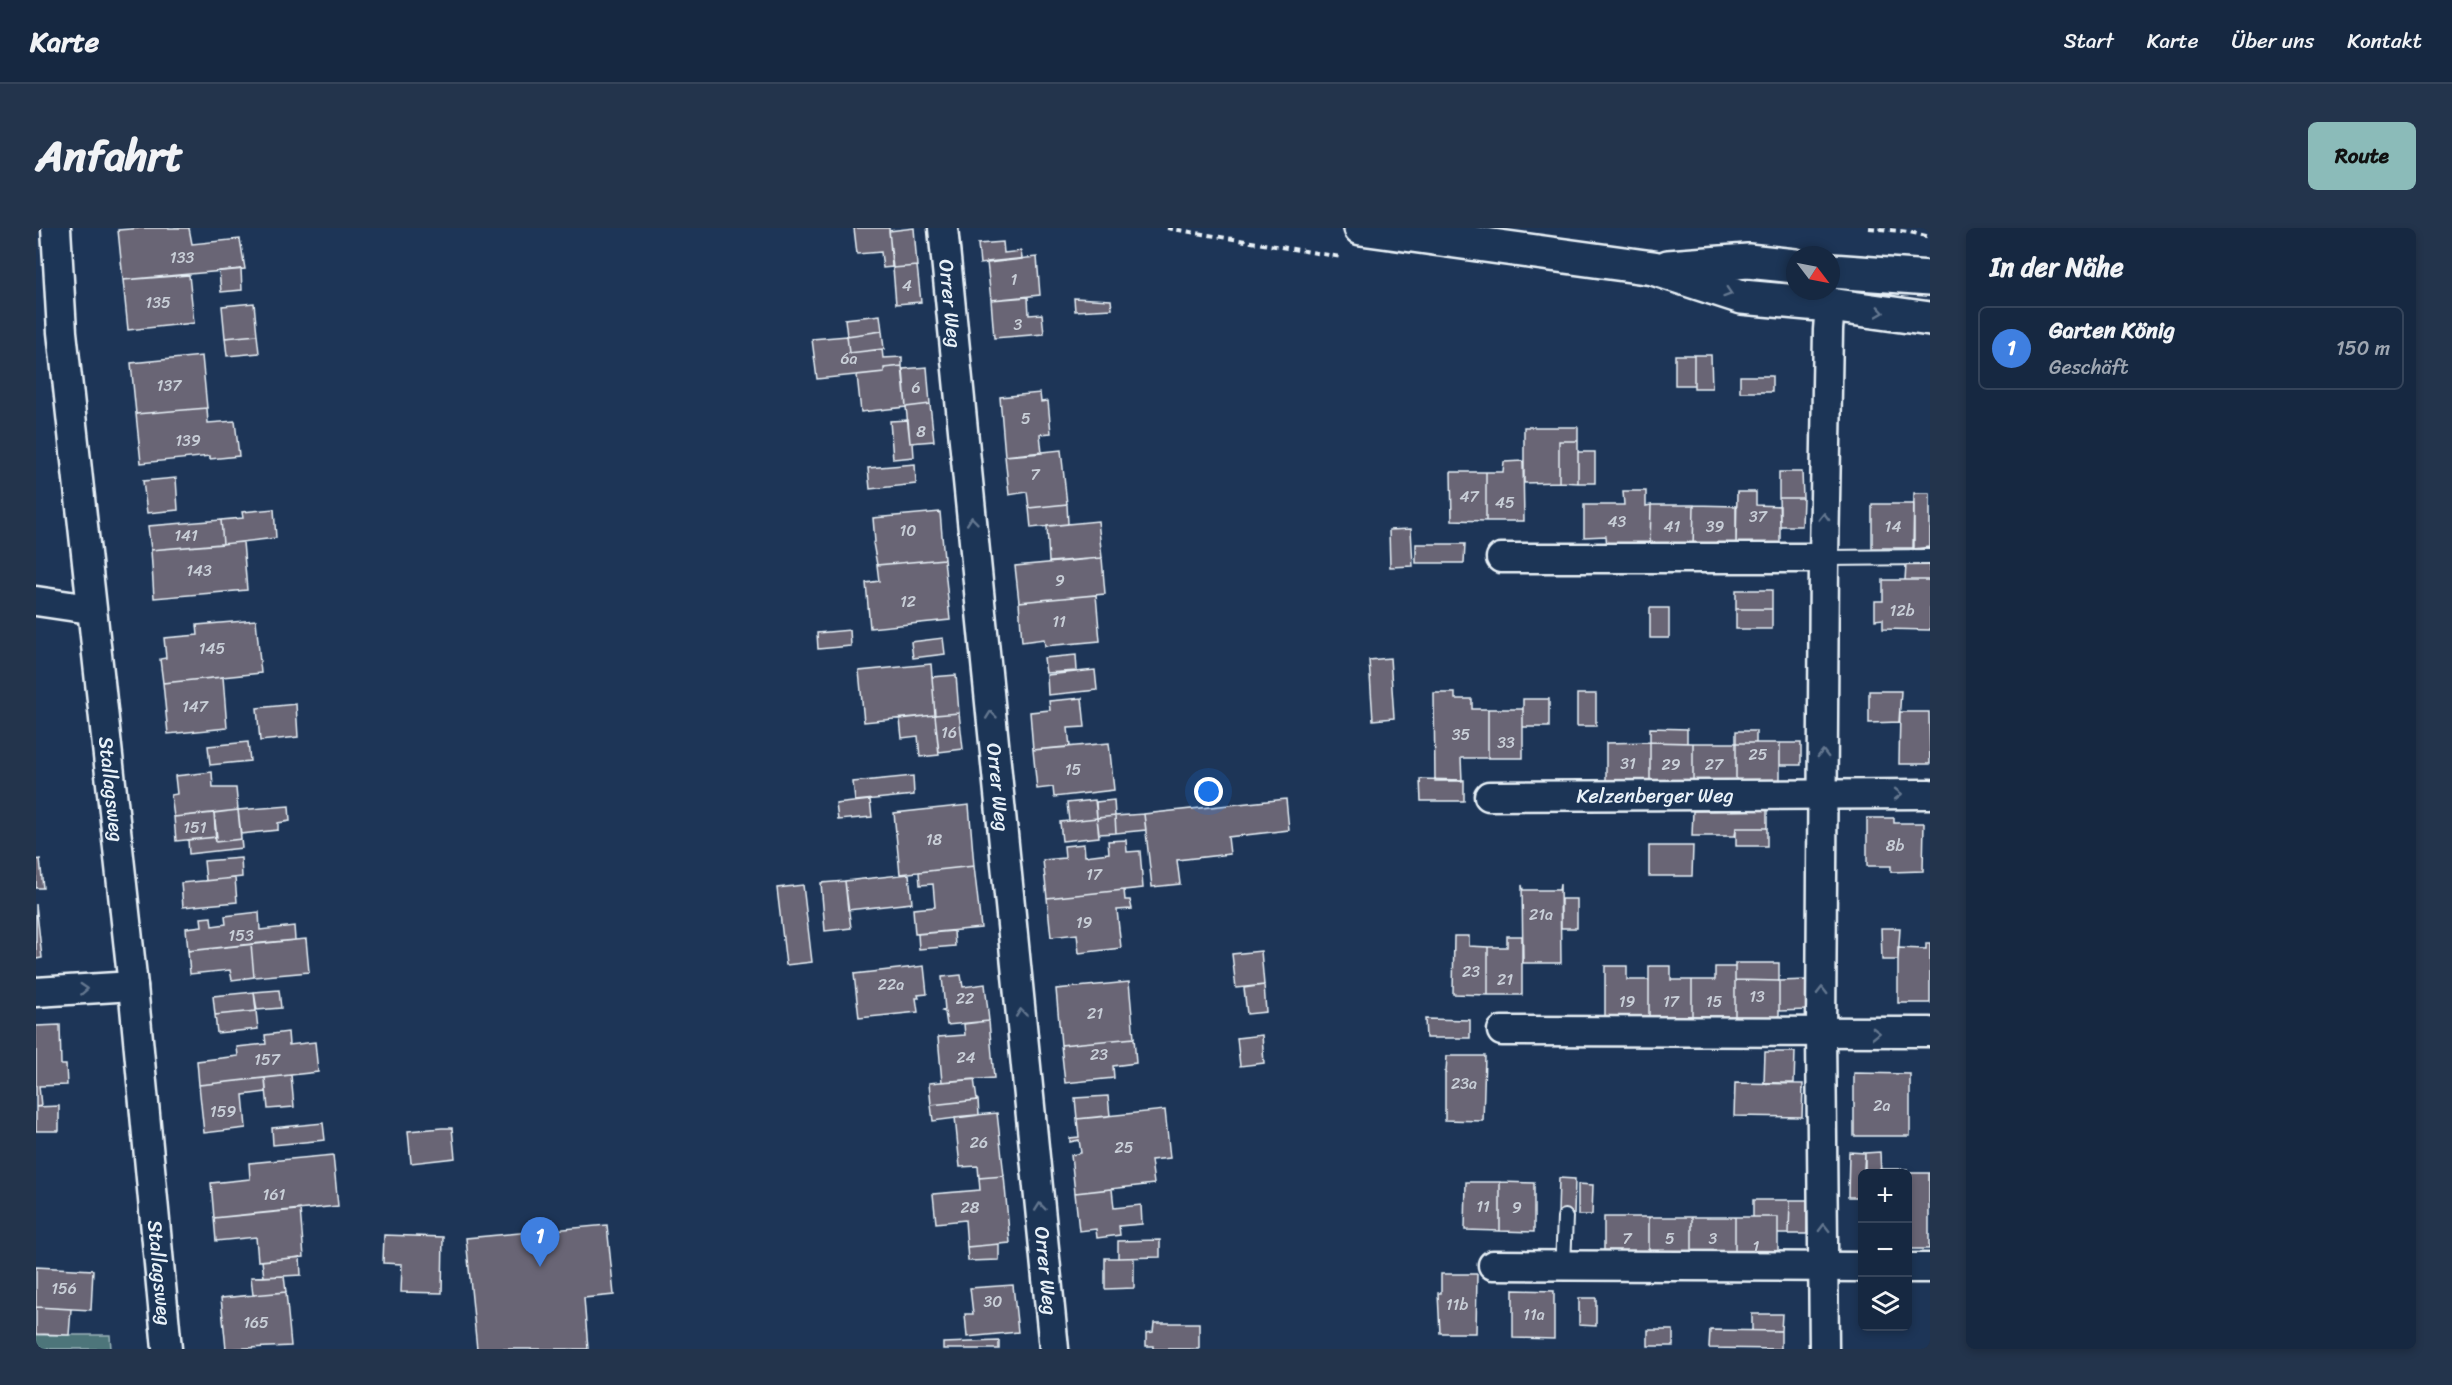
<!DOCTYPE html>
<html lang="de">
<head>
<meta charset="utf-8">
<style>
  :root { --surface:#162841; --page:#23344c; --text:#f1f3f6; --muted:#9ea6b1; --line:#35445a; --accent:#8bbbb9 }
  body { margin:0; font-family:Sriracha,sans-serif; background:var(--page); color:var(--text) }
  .controls { position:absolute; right:18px; bottom:18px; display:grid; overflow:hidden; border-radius:9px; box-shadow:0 3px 9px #0003 }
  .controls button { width:54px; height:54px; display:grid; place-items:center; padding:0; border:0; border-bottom:2px solid var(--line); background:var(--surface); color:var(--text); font:30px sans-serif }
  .compass { position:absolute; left:1750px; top:18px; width:54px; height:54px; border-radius:50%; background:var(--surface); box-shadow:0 3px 9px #0003; rotate:122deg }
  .you { position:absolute; left:1173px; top:564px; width:21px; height:21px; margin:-15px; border:4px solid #fff; border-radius:50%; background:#1a73e8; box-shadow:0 0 0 9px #1a73e833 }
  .badge { display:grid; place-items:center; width:39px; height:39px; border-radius:50%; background:var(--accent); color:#fff; font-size:20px; font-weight:700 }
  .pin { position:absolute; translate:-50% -50px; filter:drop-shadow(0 2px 3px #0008) }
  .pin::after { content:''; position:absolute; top:32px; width:21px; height:18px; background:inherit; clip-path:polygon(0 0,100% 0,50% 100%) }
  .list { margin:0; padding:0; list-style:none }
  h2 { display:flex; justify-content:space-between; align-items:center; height:78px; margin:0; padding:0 24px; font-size:26px }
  h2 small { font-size:20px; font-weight:400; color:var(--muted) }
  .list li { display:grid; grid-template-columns:39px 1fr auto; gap:18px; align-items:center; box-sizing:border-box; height:84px; margin:0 12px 12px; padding:0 12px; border:2px solid var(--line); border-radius:9px }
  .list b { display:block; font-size:22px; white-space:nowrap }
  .list p { margin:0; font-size:20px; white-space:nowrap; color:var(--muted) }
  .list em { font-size:20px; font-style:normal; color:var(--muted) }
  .icon { flex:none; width:33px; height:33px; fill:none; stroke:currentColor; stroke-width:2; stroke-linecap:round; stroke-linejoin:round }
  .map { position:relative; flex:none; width:1894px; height:1121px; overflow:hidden; border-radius:9px }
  header { display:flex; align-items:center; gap:36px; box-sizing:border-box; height:84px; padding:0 30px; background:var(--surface); border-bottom:2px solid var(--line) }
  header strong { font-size:28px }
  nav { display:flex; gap:33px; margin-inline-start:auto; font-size:21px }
  .intro { display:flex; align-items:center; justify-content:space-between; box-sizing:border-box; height:144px; padding:0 36px }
  h1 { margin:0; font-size:42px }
  .button { padding:15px 27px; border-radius:9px; background:var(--accent); color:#111; font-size:21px; font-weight:700 }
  main { display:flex; gap:36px; padding:0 36px }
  aside { flex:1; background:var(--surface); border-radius:9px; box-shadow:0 3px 9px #0003 }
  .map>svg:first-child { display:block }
  .green { fill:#4d757a; stroke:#9ab3b9; stroke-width:1.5 }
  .building { fill:#696575; stroke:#e8f1f8; stroke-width:1.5 }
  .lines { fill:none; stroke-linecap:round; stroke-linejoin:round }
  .lane-casing { stroke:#e8f1f8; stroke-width:18 }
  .street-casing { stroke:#e8f1f8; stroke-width:33 }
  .secondary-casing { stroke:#e8f1f8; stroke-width:38 }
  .path { stroke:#e8f1f8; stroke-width:4; stroke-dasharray:6 4.5; stroke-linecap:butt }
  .lane { stroke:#1d3557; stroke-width:14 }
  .street { stroke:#1d3557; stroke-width:28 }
  .secondary { stroke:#1d3557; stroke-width:33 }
  .oneway { stroke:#64778f }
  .labels { text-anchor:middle; stroke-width:6; stroke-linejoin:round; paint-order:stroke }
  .number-label { font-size:16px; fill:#c8ced7 }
  .street-label { font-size:20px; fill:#e8f1f8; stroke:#1d3557 }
</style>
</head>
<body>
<header>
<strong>Karte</strong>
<nav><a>Start</a><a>Karte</a><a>Über uns</a><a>Kontakt</a></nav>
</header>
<div class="intro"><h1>Anfahrt</h1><a class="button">Route</a></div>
<main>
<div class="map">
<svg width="1894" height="1121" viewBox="0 0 1894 1121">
  <rect width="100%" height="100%" fill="#1d3557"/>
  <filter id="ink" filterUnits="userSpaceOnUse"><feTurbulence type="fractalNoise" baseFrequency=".0167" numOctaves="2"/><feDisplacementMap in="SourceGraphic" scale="12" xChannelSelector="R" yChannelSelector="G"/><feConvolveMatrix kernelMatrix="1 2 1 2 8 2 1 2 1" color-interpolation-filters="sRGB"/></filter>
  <g filter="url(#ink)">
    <path class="green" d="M74,1107L75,1121H0V1107Z"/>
    <path class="building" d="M107,0H153L156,16L204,11L209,41L87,52L82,2Z
      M818,0H853L856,39L847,40L845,24L821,26Z
      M878,0L881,38L857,40L853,3Z
      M967,14L968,25L985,23L986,31L944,36L942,16Z
      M1001,29L1004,67L955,72L951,34Z
      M881,38L885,74L860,76L857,40Z
      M205,41L206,62L185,64L183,43Z
      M153,47L158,95L92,102L87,52Z
      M992,69L993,87L1006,86L1008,106L958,110L955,72Z
      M1038,70L1075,72L1076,81L1039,83Z
      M218,75L221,107L189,110L186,78Z
      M844,87L846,103L811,108L809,91Z
      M846,103L848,121L813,125L811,108Z
      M221,107L223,125L191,128L189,110Z
      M811,108L813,125L846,121L847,130L866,129V138L848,140V144L781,151L776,111Z
      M1639,127H1658V157H1639Z
      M1658,127H1675L1676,160H1658Z
      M166,128L171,180L100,186L95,135Z
      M866,138L870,179L825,184L821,147L848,144V140Z
      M891,139L894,176L870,179L867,141Z
      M1704,148H1736V164H1704Z
      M1004,165L1005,174L1012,173L1015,205L1004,206L1006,225L969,228L964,169Z
      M894,176L898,213L874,215L870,179Z
      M171,180L172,195L199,193L203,228L174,231V228L105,235L100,186Z
      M872,192L874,215H877L878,229L857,231L854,193Z
      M1488,199H1542V213H1523V254L1488,255Z
      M1523,213H1542V255L1523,254Z
      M1025,222L1031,276L993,280L991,264L973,267L969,228Z
      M1542,224H1559V255H1542Z
      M1487,233L1488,293H1450V244H1467L1468,234Z
      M879,236L880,256L834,261L832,240Z
      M1415,244H1450V293L1416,292Z
      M1743,244H1766L1767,270H1743Z
      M140,250L142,282L111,285L107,253Z
      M1587,263H1610V278L1615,277L1614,319H1571L1570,308L1548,309V277H1588Z
      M1701,264H1720V277L1744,278V319H1700Z
      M1878,265H1894V319L1877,321Z
      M1743,270H1767L1766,298H1744Z
      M1031,276L1032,296L995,300L993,280Z
      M1836,276H1878V320H1836Z
      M1615,277H1658L1657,320L1614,319Z
      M1658,277L1700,278V319L1657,320Z
      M238,281L240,310L187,316L185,292L207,290L206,284Z
      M904,284L908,331L841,337L837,315L839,314L837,290Z
      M185,292L187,316L115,322L112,298Z
      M1062,293L1066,330L1013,334L1011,298Z
      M1375,301L1377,338L1354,339L1353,302Z
      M207,314L211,362L118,370L115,322Z
      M1380,316H1429L1428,335H1380Z
      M1066,330L1069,366L983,374L979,338Z
      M908,331L914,392L834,400L830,355L843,353L841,337Z
      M1894,336V352H1869L1870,337Z
      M1847,352H1894V402L1847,401V391L1839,392V373H1847Z
      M1700,362H1736V381H1700Z
      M1060,367L1064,413L1009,418L1008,411L986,414L983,374Z
      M1614,380H1633V410H1614Z
      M1700,381H1736V401H1700Z
      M220,392L225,445L127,455L124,431L130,430L128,410L162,407L161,397Z
      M814,402L815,418L782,421L781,405Z
      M907,410L909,426L877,430L875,414Z
      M1040,427L1041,443L1010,445L1008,430Z
      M1354,430L1358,490L1337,492L1333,432Z
      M895,436L899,487L828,494L823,443Z
      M1059,442L1061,462L1012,467L1011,447Z
      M920,447L923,485L899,487L896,449Z
      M187,449L191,500L132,506L127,455Z
      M1833,463H1865L1863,494L1833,495Z
      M1398,465H1419V471H1436V481H1452V530H1425L1426,553H1399Z
      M1541,466H1560V498H1541Z
      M1046,470L1049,499L1032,500L1034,519L997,522L994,484L1014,482L1013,473Z
      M1487,471H1513V499H1487Z
      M260,476L262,509L224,513L221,480Z
      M1452,481H1487V530H1452Z
      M1864,484H1893L1894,536H1863Z
      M923,485L927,521L903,524L899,487Z
      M899,487L903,527L884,529L882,508L866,510L864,491Z
      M1614,500L1651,501V515L1614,514Z
      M1700,503H1720V515H1700Z
      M212,514L214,533L174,537L172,518Z
      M1614,514L1657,515V557H1614Z
      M1614,514V557L1570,556V515Z
      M1073,515L1078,562L1018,569L1017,559L1001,561L997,522Z
      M1657,515H1700V556L1657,557Z
      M1700,515H1744V557L1700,556Z
      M1744,515H1765V537H1744Z
      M176,544L177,560H200L202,582L138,589L135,567L141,566L139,548Z
      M877,548L878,567L819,573L817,554Z
      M1384,551L1428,552V573H1385Z
      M1250,571L1253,602L1192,609L1194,626L1141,632L1144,656L1116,659L1108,586Z
      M834,572L836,589L802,592L800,576Z
      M1059,572L1061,590L1033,593L1031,575Z
      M1078,572L1079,588L1061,590L1060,574Z
      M933,577L938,638L864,646L858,585Z
      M253,578L254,593L242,595V602L205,606L202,582Z
      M202,582L205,611L180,614L178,585Z
      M1731,582V600H1700L1699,608H1656L1657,583Z
      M178,585L181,609L140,613L138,589Z
      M1108,586L1110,602L1080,605L1079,588Z
      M1079,588L1080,605L1063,606L1061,590Z
      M1061,590L1063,609L1026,613L1024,594Z
      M1831,590H1858V595H1888L1887,643L1855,644V638H1831Z
      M1700,600H1731V618H1700Z
      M179,609L180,614L205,611L206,620L153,626L152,612Z
      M1090,612L1091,624L1104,623L1107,660L1011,670L1007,632L1029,630L1028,618L1048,616L1049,628L1073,625L1072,613Z
      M1613,618H1657L1656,648H1613Z
      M205,630L206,649L170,653L168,633Z
      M4,631L7,660H0V632Z
      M938,638L945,700L879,706L877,681L899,679L897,656L884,657L883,644Z
      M873,646L876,675L812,682L809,653Z
      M199,650L201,674L147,679L145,655Z
      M809,653L815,700L789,703L785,655Z
      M1524,656L1525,735H1487L1486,657L1487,662H1523Z
      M767,657L776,734L750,737L741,660Z
      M1088,662L1089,672H1094L1096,681L1081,682L1085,720L1043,725L1041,706L1015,709L1011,670Z
      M1525,671H1541V700H1525Z
      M0,676L6,730L0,731Z
      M223,684L224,702L258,698L259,712L152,723L150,700L166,698L165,690L175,689L176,698L190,696L189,688Z
      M1845,700H1864L1862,732H1846Z
      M918,703L919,718L883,721L882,706Z
      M1418,708H1433V718L1452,719V767L1417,766Z
      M1471,708H1486V767H1452V719H1471Z
      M270,711L273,744L218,749L215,716Z
      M1890,715H1894V775H1862V720L1890,721Z
      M215,716L218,749L196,752L194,742L154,746L152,723Z
      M1225,723L1228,757L1200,760L1196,726Z
      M1699,735H1743V753L1699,752Z
      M888,738L891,766L882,767L883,770H880L882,784L823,790L818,746Z
      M1569,738H1591V752H1613V794H1569Z
      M1613,738H1635V752H1656V794H1613Z
      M1679,739H1699V794H1656V752H1679Z
      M925,747L927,759L949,756L953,793L911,797L909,784L906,783L909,782L906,749Z
      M1699,752L1743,753V794H1699Z
      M1771,752V782L1743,783V753Z
      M1093,754L1098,810L1025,817L1020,761Z
      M1228,757L1230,784L1211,786L1208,760Z
      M243,762L245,780L221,782L218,764Z
      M218,764L220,783L179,787L177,768Z
      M220,783L222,801L181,805L179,787Z
      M1389,791L1434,792V810H1390Z
      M953,793L958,850L906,854L902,809L929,807L928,796Z
      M24,797L25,837H30L31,857L3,858L5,878L0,879V798Z
      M252,804L253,817L279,814L282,844L163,857L161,833L202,828L201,819L230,816L229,807Z
      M1226,807L1228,835L1204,838L1201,810Z
      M1098,810L1100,835L1077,838L1078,850L1029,855L1025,817Z
      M1729,824H1759L1758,855H1728Z
      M1411,828H1449L1447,893L1409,892V844H1410Z
      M1818,845L1874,846V908H1818Z
      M255,847L258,879L232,881L229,850Z
      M229,850L230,864L207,867L210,900L168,905L163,857Z
      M938,851L941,872L895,877L893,855Z
      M1699,855L1767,856L1766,889L1698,888Z
      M1072,868L1074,888L1041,891L1039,870Z
      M942,872L943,887L897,893L895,877Z
      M23,878V903H0V879Z
      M1129,882L1134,930L1115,932L1118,956L1039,965L1035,927L1045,925L1043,912L1034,914V910L1043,909L1041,891Z
      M961,885L968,948L943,950L942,938L924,939L919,889Z
      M287,895L289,912L237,917L236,900Z
      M406,900H416L419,930L375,935L372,903Z
      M1813,924L1829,925L1826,969H1812Z
      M1844,924L1845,946H1829V925Z
      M297,927L302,978L178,990L175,955L214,951L213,935Z
      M1844,941H1871V945H1893V1021H1872V946H1845Z
      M968,948L974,1015L931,1019L929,992L900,995L897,966L944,962L943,950Z
      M1523,950L1539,951L1538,986H1522Z
      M1430,954H1464V1003L1429,1002Z
      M1464,954L1498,955V1004L1464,1003Z
      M1542,956L1557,957L1556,987H1542Z
      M1076,961L1078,980L1105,977L1106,996L1083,998L1084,1007L1061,1010L1060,1001L1043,1003L1039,965Z
      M1717,972H1754L1753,1006H1742V989H1717Z
      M1754,972H1771V1006H1753Z
      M264,981L268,1029L222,1033L220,1009L180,1013L178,990Z
      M1568,989H1613V1031H1568Z
      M1613,989H1656V1031H1613Z
      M1656,989H1699V1031H1656Z
      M1699,989H1742V1031H1699Z
      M571,997L578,1067L548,1070L552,1121H441L430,1010Z
      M348,1007L407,1009L406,1065L365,1064L366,1036L347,1035Z
      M1124,1012V1029L1082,1030V1013Z
      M963,1016V1032L932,1033L931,1019Z
      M264,1029L265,1047L228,1049L226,1033Z
      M1069,1030H1098V1060L1069,1061Z
      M0,1039L57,1042L55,1082L0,1079Z
      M1405,1046H1441L1440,1105H1404L1402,1065H1405Z
      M248,1048L250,1064L217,1067L215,1049Z
      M977,1057L982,1104L931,1109L929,1086H937L934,1060Z
      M1477,1062L1518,1063V1111L1477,1110Z
      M250,1064L255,1118L190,1121L185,1070Z
      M1543,1070H1560V1098L1543,1097Z
      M0,1079L35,1081L33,1107L0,1106Z
      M1716,1086H1746L1745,1103H1716Z
      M1118,1095H1163V1121H1117V1118H1110V1105L1117,1104Z
      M1612,1102H1637V1118H1612Z
      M1674,1102L1745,1103V1121L1673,1120Z
      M963,1113V1121H907V1115Z"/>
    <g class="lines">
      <g class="lane-casing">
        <path id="lane" d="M1788,330L1894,329
          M1527,1038L1529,989"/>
      </g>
      <g class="street-casing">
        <g id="street">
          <path id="s1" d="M20,0L26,104L97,758L131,1121"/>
          <path id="s2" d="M907,0L1018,1121"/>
          <path d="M1785,63L1794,77L1792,102L1788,330L1785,805L1788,1121"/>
          <path d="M1465,330H1788"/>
          <path d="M0,373L54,381"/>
          <path id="s3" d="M1453,568L1894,566"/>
          <path d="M0,764L97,758"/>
          <path d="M1466,803L1894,804"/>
          <path d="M1457,1037L1826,1039"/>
          <path d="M1872,1040H1894"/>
        </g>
      </g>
      <g class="secondary-casing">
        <path id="secondary" d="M1325,0L1617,40L1706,69L1794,77L1894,91
          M1632,39L1712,33L1759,38
          M1795,43L1894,50"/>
      </g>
      <path class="path" d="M1131,0L1305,29
        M1833,0L1874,4L1894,9"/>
      <use href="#lane" class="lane"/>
      <use href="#street" class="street"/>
      <use href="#secondary" class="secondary"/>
    </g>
    <defs><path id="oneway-chevron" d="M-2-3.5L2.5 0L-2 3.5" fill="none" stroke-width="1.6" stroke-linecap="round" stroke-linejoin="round" transform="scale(1.5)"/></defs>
    <g class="oneway">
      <use href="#oneway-chevron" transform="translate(1692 65) rotate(18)"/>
      <use href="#oneway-chevron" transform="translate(1844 84) rotate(8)"/>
      <use href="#oneway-chevron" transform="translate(1788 289) rotate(-89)"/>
      <use href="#oneway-chevron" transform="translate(936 293) rotate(-96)"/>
      <use href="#oneway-chevron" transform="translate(955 487) rotate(-96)"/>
      <use href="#oneway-chevron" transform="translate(1787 526) rotate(-90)"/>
      <use href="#oneway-chevron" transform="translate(1862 566)"/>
      <use href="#oneway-chevron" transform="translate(48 761) rotate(-3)"/>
      <use href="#oneway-chevron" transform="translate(1786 763) rotate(-90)"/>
      <use href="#oneway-chevron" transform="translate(985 785) rotate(-96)"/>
      <use href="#oneway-chevron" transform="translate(1840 805) rotate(-1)"/>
      <use href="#oneway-chevron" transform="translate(1004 979) rotate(-96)"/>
      <use href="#oneway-chevron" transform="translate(1788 1000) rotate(-91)"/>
    </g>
  </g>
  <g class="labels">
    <g class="number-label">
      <text x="146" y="35">133</text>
      <text x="978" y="57">1</text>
      <text x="871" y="63">4</text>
      <text x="122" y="80">135</text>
      <text x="982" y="102">3</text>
      <text x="813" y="136">6a</text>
      <text x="133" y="163">137</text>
      <text x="880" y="165">6</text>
      <text x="990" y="196">5</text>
      <text x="885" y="209">8</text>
      <text x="152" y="218">139</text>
      <text x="999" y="252">7</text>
      <text x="1433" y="274">47</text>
      <text x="1469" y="280">45</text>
      <text x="1722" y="294">37</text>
      <text x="1581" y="299">43</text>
      <text x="1636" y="304">41</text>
      <text x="1679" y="304">39</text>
      <text x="1857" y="304">14</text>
      <text x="872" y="308">10</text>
      <text x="150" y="313">141</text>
      <text x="163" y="348">143</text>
      <text x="1024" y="358">9</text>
      <text x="872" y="379">12</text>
      <text x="1866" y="388">12b</text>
      <text x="1023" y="399">11</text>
      <text x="176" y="426">145</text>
      <text x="159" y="484">147</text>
      <text x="913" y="510">16</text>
      <text x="1425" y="512">35</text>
      <text x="1470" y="520">33</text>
      <text x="1722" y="532">25</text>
      <text x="1592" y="541">31</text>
      <text x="1635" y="542">29</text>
      <text x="1678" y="542">27</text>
      <text x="1037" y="547">15</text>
      <text x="159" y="605">151</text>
      <text x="898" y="617">18</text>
      <text x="1859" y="623">8b</text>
      <text x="1058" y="652">17</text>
      <text x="1505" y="692">21a</text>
      <text x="1048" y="700">19</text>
      <text x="205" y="713">153</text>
      <text x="1435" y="749">23</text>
      <text x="1469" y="757">21</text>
      <text x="855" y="762">22a</text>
      <text x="1721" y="774">13</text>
      <text x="929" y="776">22</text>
      <text x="1591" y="779">19</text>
      <text x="1635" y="779">17</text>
      <text x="1678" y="779">15</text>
      <text x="1059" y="791">21</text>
      <text x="1063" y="832">23</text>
      <text x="930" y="835">24</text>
      <text x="231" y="837">157</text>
      <text x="1428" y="861">23a</text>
      <text x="1846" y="883">2a</text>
      <text x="187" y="889">159</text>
      <text x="943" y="920">26</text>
      <text x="1088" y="925">25</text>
      <text x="238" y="972">161</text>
      <text x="1447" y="984">11</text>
      <text x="934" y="985">28</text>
      <text x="1481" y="985">9</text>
      <text x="1591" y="1016">7</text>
      <text x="1634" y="1016">5</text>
      <text x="1677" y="1016">3</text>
      <text x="1720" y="1024">1</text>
      <text x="28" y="1066">156</text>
      <text x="957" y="1079">30</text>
      <text x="1421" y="1082">11b</text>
      <text x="1498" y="1092">11a</text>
      <text x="220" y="1100">165</text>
    </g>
    <g class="street-label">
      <text dy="7" stroke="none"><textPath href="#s2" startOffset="76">Orrer Weg</textPath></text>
      <text dy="7" stroke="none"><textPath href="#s2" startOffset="562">Orrer Weg</textPath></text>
      <text dy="7" stroke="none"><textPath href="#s1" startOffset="564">Stallagsweg</textPath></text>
      <text dy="7" stroke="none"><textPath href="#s3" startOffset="166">Kelzenberger Weg</textPath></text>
      <text dy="7" stroke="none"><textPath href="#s1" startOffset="1050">Stallagsweg</textPath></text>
      <text dy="7" stroke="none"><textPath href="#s2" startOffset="1048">Orrer Weg</textPath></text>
    </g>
  </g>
</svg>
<div class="controls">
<button>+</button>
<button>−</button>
<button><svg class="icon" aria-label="layers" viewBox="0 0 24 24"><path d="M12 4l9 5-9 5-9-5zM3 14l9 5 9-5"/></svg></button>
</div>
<svg class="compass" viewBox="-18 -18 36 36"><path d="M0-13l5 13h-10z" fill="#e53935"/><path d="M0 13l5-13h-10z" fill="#9ea6b1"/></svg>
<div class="you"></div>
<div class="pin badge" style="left:504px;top:1039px;background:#3f7fe0">1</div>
</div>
<aside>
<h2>In der Nähe<small></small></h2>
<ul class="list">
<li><span class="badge" style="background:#3f7fe0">1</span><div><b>Garten König</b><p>Geschäft</p></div><em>150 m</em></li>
</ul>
</aside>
</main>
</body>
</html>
